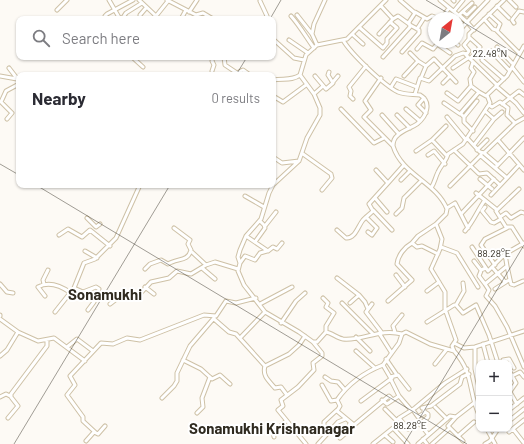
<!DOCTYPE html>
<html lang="en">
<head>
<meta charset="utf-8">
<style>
  :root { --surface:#fff; --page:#f7f7f7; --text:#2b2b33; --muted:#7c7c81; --line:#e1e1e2 }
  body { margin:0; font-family:Barlow,sans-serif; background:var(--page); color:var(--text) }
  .controls { position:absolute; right:12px; bottom:12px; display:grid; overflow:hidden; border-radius:8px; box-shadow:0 1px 3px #0004 }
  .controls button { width:36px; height:36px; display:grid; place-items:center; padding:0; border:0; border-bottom:1px solid var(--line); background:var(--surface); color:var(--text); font:20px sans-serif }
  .compass { position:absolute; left:428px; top:12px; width:36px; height:36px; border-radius:50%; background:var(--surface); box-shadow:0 1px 3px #0004; rotate:31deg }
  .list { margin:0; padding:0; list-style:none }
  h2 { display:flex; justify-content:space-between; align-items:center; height:52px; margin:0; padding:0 16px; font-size:17px }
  h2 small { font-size:13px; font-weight:400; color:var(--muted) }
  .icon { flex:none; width:22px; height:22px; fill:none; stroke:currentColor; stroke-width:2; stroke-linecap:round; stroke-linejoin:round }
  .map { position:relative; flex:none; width:524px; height:444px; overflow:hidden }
  .search { position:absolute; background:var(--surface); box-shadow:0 1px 3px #0004; left:16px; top:16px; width:260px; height:44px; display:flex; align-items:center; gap:10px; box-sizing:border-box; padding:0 14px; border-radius:8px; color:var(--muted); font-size:15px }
  .panel { position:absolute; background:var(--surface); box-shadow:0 1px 3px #0004; left:16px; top:72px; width:260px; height:116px; border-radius:8px }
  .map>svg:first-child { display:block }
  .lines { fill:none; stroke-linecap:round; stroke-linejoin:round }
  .minor-casing { stroke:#cec1a6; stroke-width:5 }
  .minor { stroke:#fff; stroke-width:3 }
  .ticks { fill:none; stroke:#2f2a1f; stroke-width:1; stroke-opacity:0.45 }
  .labels { text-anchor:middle; stroke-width:4; stroke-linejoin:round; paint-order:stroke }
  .district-label { font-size:15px; font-weight:bold; fill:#2f2a1f; stroke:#fff }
  .ticks-label { font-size:10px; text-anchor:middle; fill:#2f2a1f; stroke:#fff; stroke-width:4; stroke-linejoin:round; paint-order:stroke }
</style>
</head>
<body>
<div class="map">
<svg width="524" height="444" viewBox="0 0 524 444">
  <rect width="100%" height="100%" fill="#fdfaf5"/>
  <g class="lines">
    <g class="minor-casing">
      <path id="minor" d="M109,0L120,19
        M139,0L155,15L154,19
        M167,0L196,15L203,13L213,19
        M440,0L458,15
        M453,0L454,1
        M509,0L516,7
        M260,1L267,16L265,19
        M497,6L509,18
        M57,10L67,0
        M454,11L463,0
        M189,12L197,0
        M415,12L427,19L432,16L437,18
        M463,12L467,15L475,7
        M489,14L500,24L497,31L519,53
        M297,15L312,34
        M459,15L472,3
        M156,16L168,1
        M291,16C300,26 306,37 314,48
        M442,18L449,8
        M456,18L459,15L467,22L488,0
        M106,19L105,16L107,14L133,0
        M122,19L126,13L142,3
        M140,19V15L146,8
        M181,19L186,10
        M393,19L398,16L409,24
        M484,19L493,29L496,30
        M514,23L512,20L519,11L524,12
        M359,27L383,48L387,43V39L397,28L390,22
        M417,29L424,18
        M458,32L467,22L474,30
        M352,34L363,44
        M379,34L393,19L381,6
        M273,39L294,58L304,60
        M289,40L308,53
        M343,40C351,54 385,86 398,92C406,95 413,94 420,95C432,102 427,116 417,124C411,128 403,130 398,135C394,138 393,142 393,146C402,175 436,182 447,209L446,214L436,224L442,239L440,249L431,269L445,292V309L456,340L452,346L454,351
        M455,42L458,45
        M437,44L450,53
        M317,45L347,39L386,0
        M497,47L513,64
        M417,49L422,43L433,49L439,42
        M491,51L510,71
        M402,52L419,33V30L410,25
        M410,53L418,61
        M466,55L497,85
        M132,57L143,67
        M224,57L225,65L237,73L243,70L250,75
        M383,57L410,27L409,22L415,13L400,0
        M470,59L480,47L470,38
        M482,60L504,79
        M512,67L524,82
        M9,68L19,81
        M453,68L468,58
        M212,71L214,65L212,61L213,57
        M0,76L17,79
        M315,76L326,89L333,83L328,75L329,72
        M404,76L418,61L426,66L434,59L456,82
        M381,78L365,101L371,110L364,117L393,146
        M421,78L426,66
        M273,80C283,78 292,81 300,75
        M333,82L338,76
        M443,83L450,76
        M471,86L470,79L474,72L471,68L473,62
        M496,86L516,103L524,113
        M391,87L396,79L417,87
        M447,93L458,101L471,86L479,92
        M314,94L323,86
        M415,94L420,78L429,81L455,56L463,53L467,54L469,51L464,45L469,39V34L504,0
        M273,96L283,102L306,85
        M424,98L418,105L426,113
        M353,99L350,96L351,91L349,87L366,66
        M444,103L460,114L479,92L486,96
        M502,104L519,91L524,95
        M489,105L492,107L500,102L508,108L507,115L515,123
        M341,109L374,143L384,138
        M406,109L420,121
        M461,114L464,117V122L473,131
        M382,115L399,134
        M397,115L410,128
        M447,117L466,140
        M464,117L477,101
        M7,119L12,113L1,102L6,91L19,84
        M494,119L502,112
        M467,138L480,152L484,153L515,123L524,118
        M432,140L446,126
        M498,140L524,170
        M474,145L494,119L485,111
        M454,150L479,174L487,173L500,185
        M477,150L487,140
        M416,151L432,140L447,156
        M484,153L498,165
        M303,154L331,174L332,178L322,190
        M428,155L434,151L445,164
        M481,156L507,178L491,195
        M273,157L282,163L299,161
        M495,168L524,138
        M376,170L388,183L404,165
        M507,178L519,165
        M480,179L492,189
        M401,180L410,171
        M273,185L269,193L261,219L246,236L240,250L238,257L240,263L238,271L244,285L265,312L299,332L313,342H317L326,332C332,333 337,338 343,339C363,341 380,328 402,334L406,332L430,344L454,351C474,373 468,391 479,415
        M273,185L299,161L307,138L320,115V108L314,94L300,75L306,55L317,45L312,34L314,24L325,0
        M450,186L481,155
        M431,188C435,182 435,178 438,172C441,165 446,162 448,154L463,144L490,103L487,95L507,76L524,46
        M519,189L496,211L506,227H512L524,246
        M476,193L496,209
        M245,196L264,207
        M375,198L387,212
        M485,207L482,211L491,222L494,223L501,219
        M447,208L455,203L468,228
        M373,210L392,230
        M396,214L402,208L404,198L421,181
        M461,214L494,179
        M366,217L377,228L372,235L368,232
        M500,217L506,213L511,218L521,212L524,213
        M87,218L96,227L100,224
        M265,226L276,212
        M337,230L346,238C355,239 358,226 363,220C366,217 370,214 373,211L369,204L388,183
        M465,231C474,221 477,211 485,200
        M59,235L68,229L82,237L90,230L110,246
        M246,236L268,251L273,247L277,249L282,243
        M255,242L265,228L264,225L260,221
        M412,243L418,236L436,224
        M524,243L505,254L507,266L485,284L489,290L486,296L495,306L507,327L524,367
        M441,247L457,253L478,287
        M472,247L488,271L505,254
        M85,251L97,258
        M192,252L206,265
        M474,261L481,270L486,268
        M240,263L245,256L255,260L260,253L267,251
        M495,265L481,245L485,239L507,228
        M507,266L511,284L514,285L523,281
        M492,267L505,282L510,280
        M202,268L215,279
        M145,269L150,264L161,260L168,264C177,258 188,262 191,250L188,244L190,240L174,228
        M481,271L479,276L485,284
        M396,275L405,287
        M337,278L359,295L365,302L368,309
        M0,284L7,292L13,293
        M44,284L43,280L48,270
        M145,287L154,294
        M74,288L83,292L96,287L99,289L94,302L88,310
        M495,289L506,282
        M427,291L439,282
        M45,296L38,287C49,281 61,286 71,293
        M323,298L328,303L326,307L334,313L326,326V332
        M388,301L412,280L397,264C398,255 405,247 412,243L417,247L422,246L438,254
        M342,303L373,334
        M350,303L359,295
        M110,304L123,294L138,296L151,282L169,278L177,271L191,274L206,265L215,262L238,269
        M260,304L292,287
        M372,304L366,312L382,333
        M456,305L464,291L463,283
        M55,312L74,288L84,263L95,259L116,238L140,185
        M0,315V316
        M0,319L18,332L38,341L54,338L85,361
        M214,319L229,332L236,334L265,366L289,354L299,345L305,336
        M427,322L454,305H456L463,313L476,305L489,335L498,363
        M281,323L296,301L305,293
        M395,332L393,326L402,315
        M379,333L391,352
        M402,334L399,343L383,365L390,377L398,375L409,389
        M356,337L370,351
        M240,338L265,312
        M454,343L464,348L475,347L524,331
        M483,344L488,363
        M67,347L77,339L93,351
        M475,347V369L479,388
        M356,351L375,368
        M0,356L7,350L18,332
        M386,359L397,375
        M183,360L201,369L212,379L220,375L230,384
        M503,360L509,359L514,368
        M435,364L447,349
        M383,365C365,372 348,384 337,400L340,406L337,411L354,425L389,396L393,400L399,396L411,410
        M265,366C262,376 269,381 275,388L281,387L287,395
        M509,370L512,376L520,372L524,377
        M325,377L331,381L338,382L345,390
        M391,380L399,396
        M322,385L331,401L337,400
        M510,392L517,404
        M509,393L516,383L512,376
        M0,397L6,394L10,396
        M162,398L174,386L177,381V373L190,346L214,318
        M382,400L387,404L393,400
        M361,401L392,378
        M435,407L447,419
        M422,408L431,406L460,384L462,377L469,374
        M385,409L396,420L399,419
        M413,410L418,417L424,413V410
        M509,410L524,398
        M425,412L428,414V417L420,424L428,434
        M197,413L203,407L202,398L210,377
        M456,417L448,426L463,441
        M8,418L18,406L11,397V394L47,346V340
        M509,421L524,409
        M420,423L408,429L399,418L415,408L445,383L467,369
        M105,426L98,434L96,433L83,421V417L67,395L75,385L70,376L101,343L113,344L127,338L140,340L204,315L216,316L226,301L236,303L256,298
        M487,429L495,444
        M513,429L524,443
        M330,432L324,425V422L337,410
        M509,432L524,420
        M385,435L393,442
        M458,436L474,422
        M274,437L273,433L286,421
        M340,438L347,432L350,423
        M423,439L427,444
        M86,441L94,432
        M306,444L278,410L283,406L281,400L298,387L314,370L313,363L322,356V353L313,342
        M318,444L338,422L345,419
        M373,444L393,428L408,444
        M418,444L450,416L456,417L474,403
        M432,444L450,428
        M485,444L490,441L498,429"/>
    </g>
    <use href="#minor" class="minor"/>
  </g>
  <path class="ticks" d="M426,0L456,18M270,19L281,0M458,19L524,59M236,75L247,57M0,164L19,175M36,185L467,444M14,444L170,185M404,444L524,245"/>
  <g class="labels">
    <g class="district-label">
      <text x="105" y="300">Sonamukhi</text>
      <text x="272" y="434">Sonamukhi Krishnanagar</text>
    </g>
  </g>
  <g class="ticks-label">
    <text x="490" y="57">22.48°N</text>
    <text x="494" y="257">88.28°E</text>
    <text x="410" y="429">88.28°E</text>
  </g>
</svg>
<div class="controls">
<button>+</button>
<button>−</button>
</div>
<svg class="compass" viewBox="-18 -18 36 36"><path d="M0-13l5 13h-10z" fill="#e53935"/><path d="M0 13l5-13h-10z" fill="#7c7c81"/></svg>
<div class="search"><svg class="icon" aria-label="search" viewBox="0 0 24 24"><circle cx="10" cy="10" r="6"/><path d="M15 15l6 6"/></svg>Search here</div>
<section class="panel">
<h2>Nearby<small>0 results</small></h2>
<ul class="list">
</ul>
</section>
</div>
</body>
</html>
